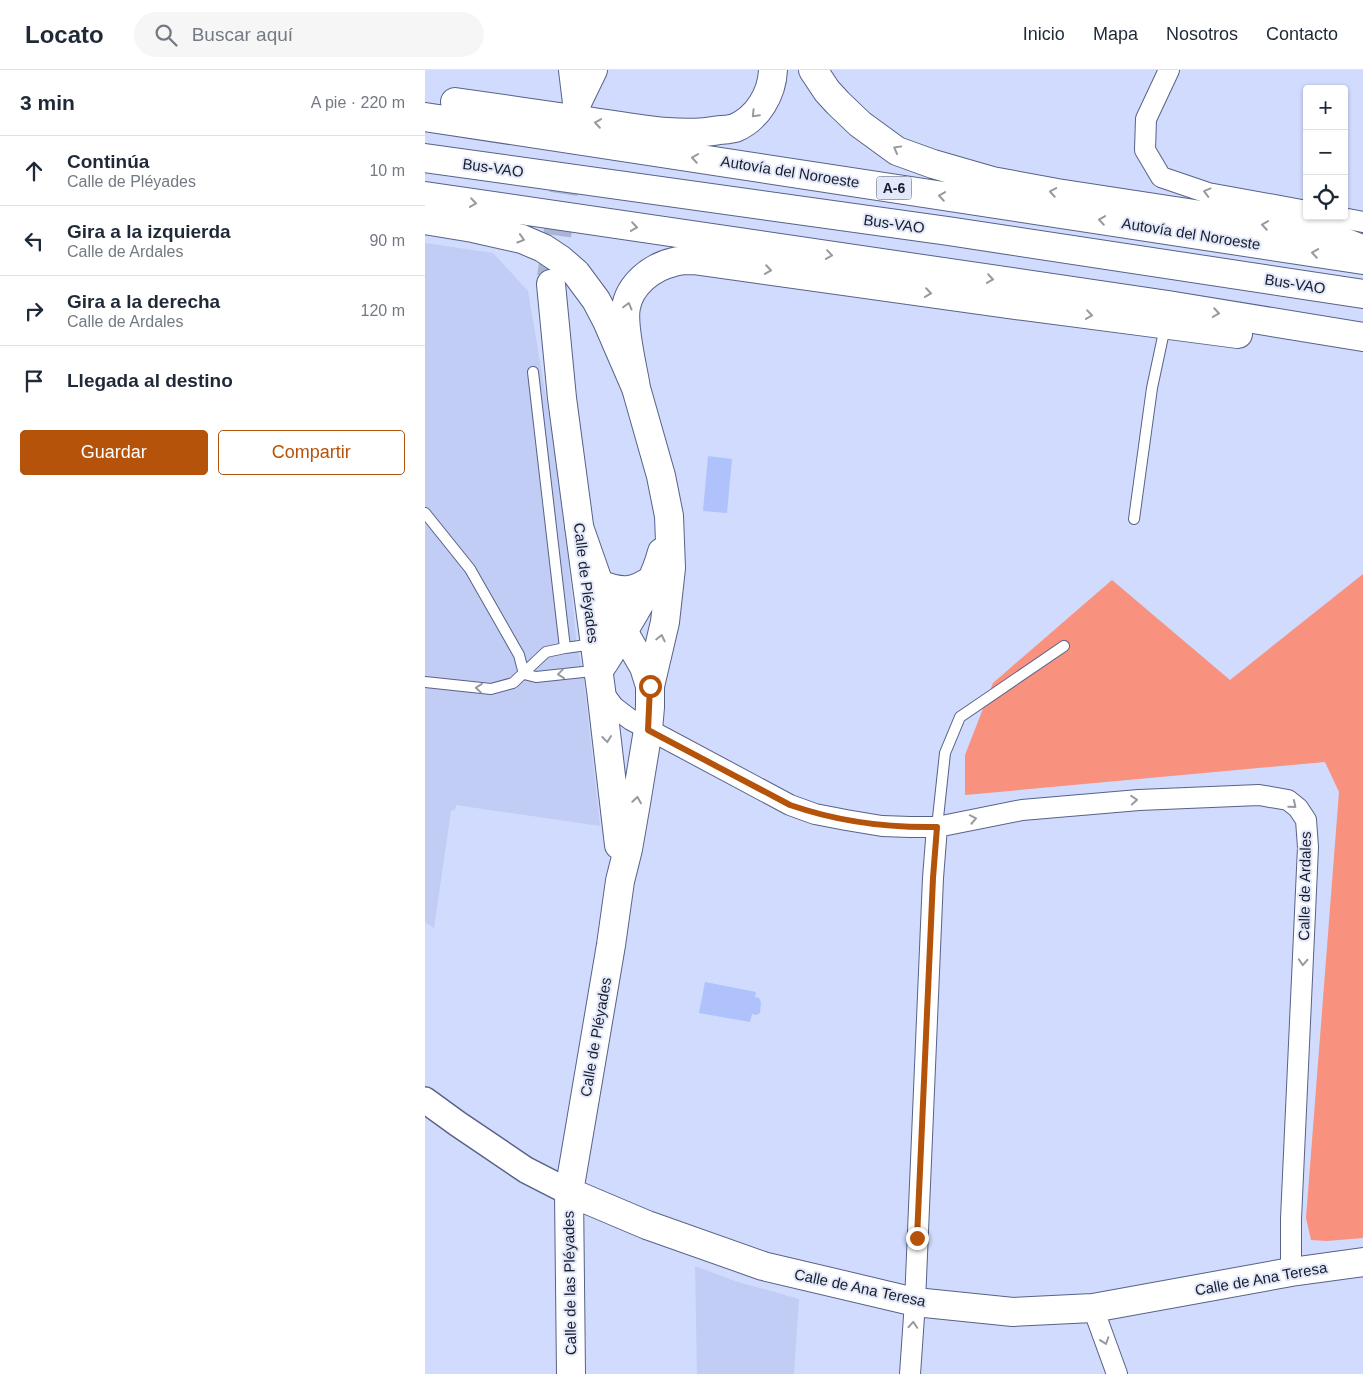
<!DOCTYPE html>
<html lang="es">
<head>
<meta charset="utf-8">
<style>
  :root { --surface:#fff; --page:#f6f6f7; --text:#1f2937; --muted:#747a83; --line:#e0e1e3; --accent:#b45309 }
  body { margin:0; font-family:Helvetica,sans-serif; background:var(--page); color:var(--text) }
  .controls { position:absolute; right:15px; top:15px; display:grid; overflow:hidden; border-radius:5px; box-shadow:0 1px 4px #0004 }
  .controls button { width:45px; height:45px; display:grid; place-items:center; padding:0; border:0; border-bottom:1px solid var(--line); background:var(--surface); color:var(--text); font:25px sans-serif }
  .stop { position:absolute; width:15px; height:15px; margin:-11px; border:4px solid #b45309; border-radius:50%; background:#fff }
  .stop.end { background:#b45309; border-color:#fff; box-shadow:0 1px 5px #0008 }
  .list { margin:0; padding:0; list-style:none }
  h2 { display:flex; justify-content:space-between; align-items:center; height:65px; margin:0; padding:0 20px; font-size:21px }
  h2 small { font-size:16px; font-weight:400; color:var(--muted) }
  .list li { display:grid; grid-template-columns:32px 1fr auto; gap:15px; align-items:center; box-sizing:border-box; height:70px; padding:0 20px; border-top:1px solid var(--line) }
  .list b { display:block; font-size:19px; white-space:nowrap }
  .list p { margin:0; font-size:16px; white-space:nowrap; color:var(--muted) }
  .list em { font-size:16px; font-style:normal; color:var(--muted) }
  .actions { display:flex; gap:10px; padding:15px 20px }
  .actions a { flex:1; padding:11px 0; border:1px solid var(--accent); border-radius:5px; text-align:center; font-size:18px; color:var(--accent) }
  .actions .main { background:var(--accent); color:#fff }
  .icon { flex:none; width:28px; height:28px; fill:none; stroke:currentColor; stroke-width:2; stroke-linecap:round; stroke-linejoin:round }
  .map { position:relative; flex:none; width:938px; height:1304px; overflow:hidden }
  header { display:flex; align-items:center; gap:30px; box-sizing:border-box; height:70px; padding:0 25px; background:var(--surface); border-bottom:1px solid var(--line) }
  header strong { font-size:24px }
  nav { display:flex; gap:28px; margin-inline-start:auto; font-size:18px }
  .search { width:350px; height:45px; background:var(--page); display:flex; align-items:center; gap:12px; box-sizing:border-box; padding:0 18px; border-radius:28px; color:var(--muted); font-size:19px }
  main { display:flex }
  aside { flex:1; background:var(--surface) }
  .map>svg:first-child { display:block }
  .built { fill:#c1cdf4 }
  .green { fill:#f9917f }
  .water { fill:#afc2fc }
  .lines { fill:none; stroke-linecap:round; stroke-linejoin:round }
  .secondary-tunnel { stroke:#abb5d3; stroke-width:28; stroke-dasharray:28 14; stroke-linecap:butt }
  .service-casing { stroke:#576287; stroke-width:12 }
  .minor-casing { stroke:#576287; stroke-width:22 }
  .tertiary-casing { stroke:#576287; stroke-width:28 }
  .secondary-casing { stroke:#576287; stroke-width:30 }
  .motorway-casing { stroke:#576287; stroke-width:30 }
  .service { stroke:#fff; stroke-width:10 }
  .minor { stroke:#fff; stroke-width:20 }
  .tertiary { stroke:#fff; stroke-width:25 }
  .secondary { stroke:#fff; stroke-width:28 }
  .motorway { stroke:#fff; stroke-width:28 }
  .oneway { stroke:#989aa0 }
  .route { stroke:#b45309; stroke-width:6 }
  .labels { text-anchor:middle; stroke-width:4; stroke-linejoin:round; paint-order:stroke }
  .shield { fill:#e3e9fa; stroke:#565b6a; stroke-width:1 }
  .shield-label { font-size:14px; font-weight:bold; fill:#191e2d }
  .street-label { font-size:15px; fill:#191e2d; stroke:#e3e9fa }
</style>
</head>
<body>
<header>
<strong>Locato</strong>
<div class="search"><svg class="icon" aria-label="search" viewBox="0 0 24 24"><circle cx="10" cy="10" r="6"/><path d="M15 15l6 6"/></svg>Buscar aquí</div>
<nav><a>Inicio</a><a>Mapa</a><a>Nosotros</a><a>Contacto</a></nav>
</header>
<main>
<aside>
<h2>3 min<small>A pie · 220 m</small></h2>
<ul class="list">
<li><svg class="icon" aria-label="ahead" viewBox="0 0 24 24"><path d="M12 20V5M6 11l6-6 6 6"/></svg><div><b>Continúa</b><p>Calle de Pléyades</p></div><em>10 m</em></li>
<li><svg class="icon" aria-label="left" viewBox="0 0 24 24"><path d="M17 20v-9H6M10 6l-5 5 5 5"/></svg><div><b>Gira a la izquierda</b><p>Calle de Ardales</p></div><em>90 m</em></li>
<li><svg class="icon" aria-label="right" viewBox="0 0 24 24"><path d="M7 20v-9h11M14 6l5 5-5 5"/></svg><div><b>Gira a la derecha</b><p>Calle de Ardales</p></div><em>120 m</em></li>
<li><svg class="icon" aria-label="arrive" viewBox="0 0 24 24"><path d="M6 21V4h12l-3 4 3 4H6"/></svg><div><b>Llegada al destino</b></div></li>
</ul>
<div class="actions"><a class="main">Guardar</a><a>Compartir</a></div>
</aside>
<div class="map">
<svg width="938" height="1304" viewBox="0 0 938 1304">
  <rect width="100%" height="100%" fill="#d0dbfd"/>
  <path class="built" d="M0,173L68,183L103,221L136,416L152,577L158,602L175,756L31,735L30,740L26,741L9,858L0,852Z
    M270,1196L310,1211L374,1229L369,1304H272Z"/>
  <path class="green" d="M938,504V1168L902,1171L886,1170L881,1148L914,722L900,692L540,725V685L568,613L687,510L805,610Z"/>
  <path class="water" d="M283,386L307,389L302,443L278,441Z
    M280,912L331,922L330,927L334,928L336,932L335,943L332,945L327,944L325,952L274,943Z"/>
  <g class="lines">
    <path class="secondary-tunnel" d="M126,207L150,46"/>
    <g class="service-casing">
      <path id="service" d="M108,302L140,578
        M0,443L45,499L94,585L99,604
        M709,449L727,318L740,257
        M99,604L111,607L158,602L172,601
        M0,612L66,619L88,613L121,582L140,578L169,574
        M512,757L520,683L535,647L639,576"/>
    </g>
    <g class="minor-casing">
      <path id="minor" d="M744,0L721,49L720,80L736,107L783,123L882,141
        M907,146L938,152
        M176,620L189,637L206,650L365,735L390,744L421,750L457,756L485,757H512L597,740L714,730L834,725L863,730L873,738L881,750L883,777L866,1149V1202
        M668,1238L692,1304
        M485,1304L490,1232L508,808L512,757"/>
    </g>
    <g class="tertiary-casing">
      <path id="tertiary" d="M0,1030L33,1054L101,1100L144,1122"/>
    </g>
    <g class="secondary-casing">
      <path id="secondary" d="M148,0L152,33
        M126,214L137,328L176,620L194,775
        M144,1122L222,1155L338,1196L490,1232L588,1242L668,1238L866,1202L938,1192
        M146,1304L144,1122L186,875L195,811L203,779L211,733L223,660L225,637V616L219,597L198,561L174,514L154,457"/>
    </g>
    <g class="motorway-casing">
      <path id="motorway" d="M388,0L402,21L413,33L435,54L472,81L508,94L567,111L632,123L899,164L934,178
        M30,32C74,38 118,45 162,51C206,57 252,68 295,60C300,60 306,59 310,58C333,48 347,24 348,0
        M152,33L168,0
        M0,47L938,190
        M0,88L523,161L938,224
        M0,126L743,235L938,267
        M0,150L48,158L97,169L118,178L136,190L151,203L171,230L182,251L211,318L236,406L244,446L246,498L240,552L225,616
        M211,318C208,298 197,256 201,237C205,215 226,197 249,192C255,190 262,190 268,190L598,236L813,264
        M174,514C197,523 208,523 228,509
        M173,601C183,589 189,575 198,562C213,536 229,512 237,482"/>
    </g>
    <use href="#service" class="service"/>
    <use href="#minor" class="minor"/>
    <use href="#tertiary" class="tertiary"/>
    <use href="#secondary" class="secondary"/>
    <use href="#motorway" class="motorway"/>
  </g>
  <defs><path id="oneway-chevron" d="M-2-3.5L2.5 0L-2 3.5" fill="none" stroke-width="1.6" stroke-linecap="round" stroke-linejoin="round" transform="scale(1.25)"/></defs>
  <g class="oneway">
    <use href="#oneway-chevron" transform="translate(330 44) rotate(134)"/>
    <use href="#oneway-chevron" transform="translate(173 53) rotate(-172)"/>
    <use href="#oneway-chevron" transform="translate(472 79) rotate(-151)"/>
    <use href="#oneway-chevron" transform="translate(270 88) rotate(-171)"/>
    <use href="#oneway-chevron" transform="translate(628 122) rotate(-170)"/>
    <use href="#oneway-chevron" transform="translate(782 122) rotate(-165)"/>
    <use href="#oneway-chevron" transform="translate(517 126) rotate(-171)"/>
    <use href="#oneway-chevron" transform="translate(48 133) rotate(8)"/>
    <use href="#oneway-chevron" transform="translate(677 150) rotate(-171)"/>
    <use href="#oneway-chevron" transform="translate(840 155) rotate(-171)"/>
    <use href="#oneway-chevron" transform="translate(209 157) rotate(8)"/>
    <use href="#oneway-chevron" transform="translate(96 169) rotate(17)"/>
    <use href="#oneway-chevron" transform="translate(890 183) rotate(-171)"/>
    <use href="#oneway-chevron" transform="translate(404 185) rotate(8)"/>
    <use href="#oneway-chevron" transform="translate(343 200) rotate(8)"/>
    <use href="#oneway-chevron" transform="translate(565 209) rotate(8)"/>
    <use href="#oneway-chevron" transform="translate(503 223) rotate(8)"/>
    <use href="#oneway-chevron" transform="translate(203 236) rotate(-75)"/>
    <use href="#oneway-chevron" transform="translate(791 243) rotate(9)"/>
    <use href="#oneway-chevron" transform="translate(664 245) rotate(8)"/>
    <use href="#oneway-chevron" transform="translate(236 568) rotate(-77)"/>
    <use href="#oneway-chevron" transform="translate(136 604) rotate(173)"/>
    <use href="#oneway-chevron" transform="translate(54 618) rotate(-174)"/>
    <use href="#oneway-chevron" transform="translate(182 669) rotate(83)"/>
    <use href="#oneway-chevron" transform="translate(212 730) rotate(-81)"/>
    <use href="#oneway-chevron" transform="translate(709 730) rotate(-5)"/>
    <use href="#oneway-chevron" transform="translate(868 735) rotate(40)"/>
    <use href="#oneway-chevron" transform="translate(548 749) rotate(-11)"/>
    <use href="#oneway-chevron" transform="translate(878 892) rotate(93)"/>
    <use href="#oneway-chevron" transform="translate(488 1255) rotate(-86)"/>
    <use href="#oneway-chevron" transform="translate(680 1271) rotate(71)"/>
  </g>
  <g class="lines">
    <path class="route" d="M225,616L223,660L365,735C414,752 461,758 512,757L508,808L492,1168"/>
  </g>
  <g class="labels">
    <rect class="shield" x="451.5" y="106.5" width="35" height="23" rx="4"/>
    <g class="shield-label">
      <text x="469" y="123">A-6</text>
    </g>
    <g class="street-label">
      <text transform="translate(68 98) rotate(8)" y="5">Bus-VAO</text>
      <text transform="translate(365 102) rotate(9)" y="5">Autovía del Noroeste</text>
      <text transform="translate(469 154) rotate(8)" y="5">Bus-VAO</text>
      <text transform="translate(766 164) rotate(9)" y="5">Autovía del Noroeste</text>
      <text transform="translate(870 214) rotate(9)" y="5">Bus-VAO</text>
      <text transform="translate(161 513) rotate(83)" y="5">Calle de Pléyades</text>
      <text transform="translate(880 816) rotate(-89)" y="5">Calle de Ardales</text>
      <text transform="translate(171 967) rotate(-80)" y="5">Calle de Pléyades</text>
      <text transform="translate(836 1209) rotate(-10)" y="5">Calle de Ana Teresa</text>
      <text transform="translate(145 1213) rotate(-91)" y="5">Calle de las Pléyades</text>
      <text transform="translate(435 1218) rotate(12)" y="5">Calle de Ana Teresa</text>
    </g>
  </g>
</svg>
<div class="controls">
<button>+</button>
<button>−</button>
<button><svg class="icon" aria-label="locate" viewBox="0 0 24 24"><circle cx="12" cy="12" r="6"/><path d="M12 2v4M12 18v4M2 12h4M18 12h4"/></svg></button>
</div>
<div class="stop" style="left:225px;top:616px"></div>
<div class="stop end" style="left:492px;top:1168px"></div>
</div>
</main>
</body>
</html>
